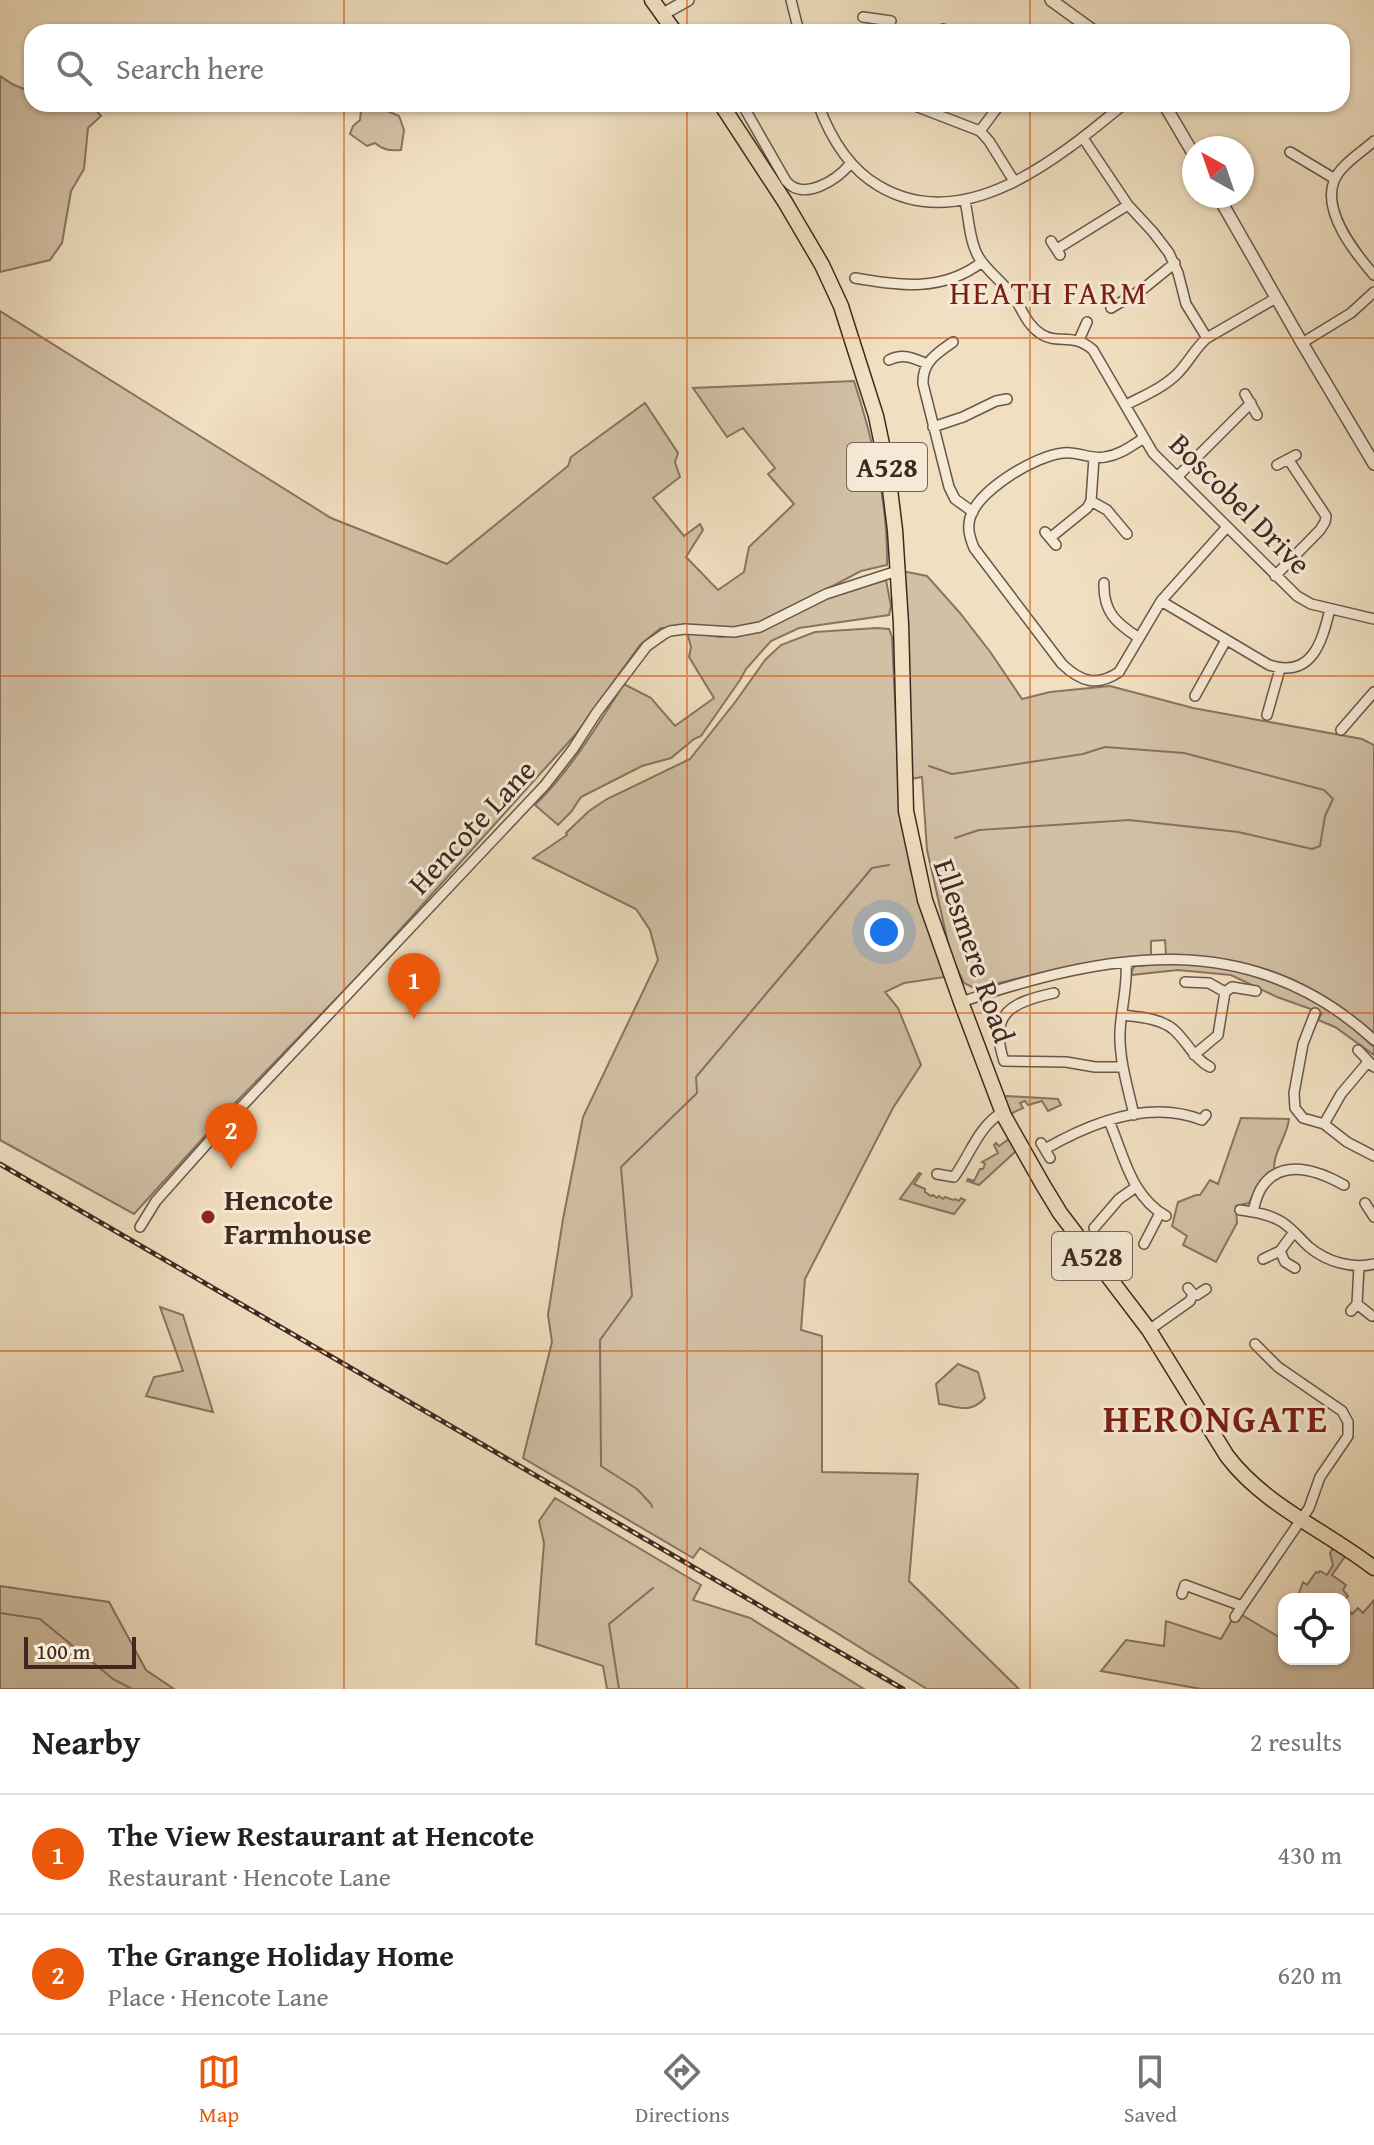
<!DOCTYPE html>
<html lang="en">
<head>
<meta charset="utf-8">
<style>
  :root { --surface:#fff; --page:#f6f6f6; --text:#202124; --muted:#757577; --line:#e0e0e0; --accent:#ea580c }
  body { margin:0; font-family:"Gentium Book Plus",serif; background:var(--page); color:var(--text) }
  .controls { position:absolute; right:24px; bottom:24px; display:grid; overflow:hidden; border-radius:16px; box-shadow:0 2px 6px #0004 }
  .controls button { width:72px; height:72px; display:grid; place-items:center; padding:0; border:0; border-bottom:2px solid var(--line); background:var(--surface); color:var(--text); font:40px sans-serif }
  .compass { position:absolute; left:1182px; top:136px; width:72px; height:72px; border-radius:50%; background:var(--surface); box-shadow:0 2px 6px #0004; rotate:320deg }
  .scale { position:absolute; left:24px; bottom:20px; width:112px; box-sizing:border-box; padding-left:8px; border:4px solid #3f2820; border-top:0; font-size:22px; line-height:28px; white-space:nowrap; color:#3f2820; -webkit-text-stroke:6px #f5ead6; paint-order:stroke }
  .you { position:absolute; left:884px; top:932px; width:28px; height:28px; margin:-20px; border:6px solid #fff; border-radius:50%; background:#1a73e8; box-shadow:0 0 0 12px #1a73e833 }
  .badge { display:grid; place-items:center; width:52px; height:52px; border-radius:50%; background:var(--accent); color:#fff; font-size:26px; font-weight:700 }
  .pin { position:absolute; translate:-50% -66px; filter:drop-shadow(0 2px 4px #0008) }
  .pin::after { content:''; position:absolute; top:42px; width:28px; height:24px; background:inherit; clip-path:polygon(0 0,100% 0,50% 100%) }
  .list { margin:0; padding:0; list-style:none }
  h2 { display:flex; justify-content:space-between; align-items:center; height:104px; margin:0; padding:0 32px; font-size:34px }
  h2 small { font-size:26px; font-weight:400; color:var(--muted) }
  .list li { display:grid; grid-template-columns:52px 1fr auto; gap:24px; align-items:center; box-sizing:border-box; height:120px; padding:0 32px; border-top:2px solid var(--line) }
  .list b { display:block; font-size:30px; white-space:nowrap }
  .list p { margin:0; font-size:26px; white-space:nowrap; color:var(--muted) }
  .list em { font-size:26px; font-style:normal; color:var(--muted) }
  .icon { flex:none; width:44px; height:44px; fill:none; stroke:currentColor; stroke-width:2; stroke-linecap:round; stroke-linejoin:round }
  .map { position:relative; flex:none; width:1374px; height:1689px; overflow:hidden }
  .search { position:absolute; background:var(--surface); box-shadow:0 2px 6px #0004; left:24px; right:24px; top:24px; height:88px; display:flex; align-items:center; gap:20px; box-sizing:border-box; padding:0 28px; border-radius:24px; color:var(--muted); font-size:30px }
  .sheet { height:344px; background:var(--surface) }
  nav { display:flex; justify-content:space-around; align-items:center; box-sizing:border-box; height:112px; border-top:2px solid var(--line); background:var(--surface); font-size:22px; color:var(--muted) }
  nav a { display:grid; justify-items:center; gap:4px }
  nav .on { color:var(--accent) }
  .map>svg:first-child { display:block }
  .green { fill:#d2c0a5; stroke:#887462; stroke-width:2 }
  .lines { fill:none; stroke-linecap:round; stroke-linejoin:round }
  .stream { stroke:#857160; stroke-width:2 }
  .minor-casing { stroke:#6b5648; stroke-width:12 }
  .tertiary-casing { stroke:#6b5648; stroke-width:14 }
  .primary-casing { stroke:#3f2820; stroke-width:17 }
  .minor { stroke:#f5ead6; stroke-width:9 }
  .tertiary { stroke:#f5ead6; stroke-width:11 }
  .primary { stroke:#f0dfc0; stroke-width:14 }
  .rail-casing { stroke:#3f2820; stroke-width:5 }
  .rail { stroke:#f5ead6; stroke-width:2; stroke-dasharray:6; stroke-linecap:butt }
  .grid { fill:none; stroke:#d7540e; stroke-width:2; stroke-opacity:0.55 }
  .poi-dot { fill:#8f2418; stroke:#f5ead6; stroke-width:3 }
  .labels { text-anchor:middle; stroke-width:6; stroke-linejoin:round; paint-order:stroke }
  .shield { fill:#f5ead6; stroke:#766257; stroke-width:2 }
  .shield-label { font-size:28px; font-weight:bold; fill:#3f2820 }
  .street-label { font-size:30px; fill:#3f2820; stroke:#f5ead6 }
  .poi-label { font-size:30px; font-weight:bold; fill:#3f2820; stroke:#f5ead6; text-anchor:start }
  .neighbourhood-label { font-size:32px; letter-spacing:2px; fill:#7a1f14; stroke:#f5ead6 }
  .district-label { font-size:38px; font-weight:bold; letter-spacing:2px; fill:#7a1f14; stroke:#f5ead6 }
</style>
</head>
<body>
<div class="map">
<svg width="1374" height="1689" viewBox="0 0 1374 1689">
  <rect width="100%" height="100%" fill="#f0dfc0"/>
  <filter id="stains"><feTurbulence type="fractalNoise" baseFrequency=".0025" numOctaves="4"/><feColorMatrix values="0 0 0 0 .2 0 0 0 0 .09 0 0 0 0 .02 0 0 0 .5 -.17"/></filter>
  <radialGradient id="worn" r=".72"><stop offset=".6" stop-color="#630" stop-opacity="0"/><stop offset="1" stop-color="#630" stop-opacity=".3"/></radialGradient>
  <path class="green" d="M0,76L14,85L32,92V104H58L74,110L95,109L101,116L88,128L84,169L71,191L62,243L50,260L0,272Z
    M361,110H385L399,116L404,130L401,150C390,151 383,150 375,143L367,146L350,134L353,126L360,120Z
    M0,311L331,518L447,564L568,466L571,457L645,403L678,453L675,462L680,477L653,498L684,536L700,524L703,530L686,557L718,590L744,572L749,547L794,504L768,474L775,468L743,428L727,437L693,388L854,381C873,440 888,502 887,565L861,571L761,624L736,630L686,627L661,628L640,645L575,735L362,972L236,1102L134,1214L0,1140Z
    M902,571L927,576L960,613L991,653L1022,699L1050,692L1110,686L1193,708L1362,739L1374,745V1033C1309,978 1251,955 1166,955L1165,940L1151,941V956C1093,959 1037,973 981,988L972,987L964,983L951,956L927,850L922,777L910,779Z
    M886,580L891,606L889,615L799,628L771,641L746,669L740,680L701,736L694,739L671,758L642,766L581,797L571,812L558,825L535,805C570,771 597,726 624,684L651,698L675,726L714,698L689,657L691,647L687,632L720,637L757,632L828,597Z
    M877,628L889,629L892,637L899,788L910,867L945,977L904,983L885,992L898,1008L921,1065L893,1108L805,1279L801,1330L822,1336V1472L918,1474L909,1581L1019,1689H927L700,1548L693,1558L523,1458L552,1342L548,1315L563,1219L583,1117L658,960L650,930L636,909L533,858L567,835L566,833L589,811L607,799L690,759L736,701L765,660L781,645L815,632Z
    M1175,963C1193,965 1213,965 1231,970C1286,983 1334,1008 1374,1047V1055L1335,1027L1318,1020L1322,1013L1277,997L1231,975L1178,970L1131,975L1133,968L1136,966Z
    M1007,1096L1058,1099L1061,1105L1048,1111L1042,1101L1028,1105L1025,1101L1020,1103L1023,1108L1008,1115L1002,1097Z
    M1241,1118L1289,1119C1287,1137 1273,1152 1274,1170L1261,1180L1249,1203L1236,1206L1237,1223L1216,1262L1183,1245L1187,1236L1172,1226L1178,1202L1196,1195H1200L1210,1180L1218,1184Z
    M1009,1139L1016,1151L979,1185L967,1181L968,1179L974,1181L980,1169H983L985,1164L982,1162L998,1153L994,1145L996,1143L999,1146Z
    M919,1173L921,1174L914,1184L925,1189V1192L931,1196L933,1195L937,1198L939,1196L943,1199L945,1197L953,1200L955,1199L959,1201L961,1198L965,1200L954,1214L900,1199Z
    M160,1307L183,1315L213,1412L146,1396L154,1377L183,1371Z
    M958,1364L978,1372L985,1398C970,1414 959,1407 939,1404L936,1384Z
    M555,1498L701,1585L693,1600L750,1618L864,1689H607L603,1666L536,1644L544,1543L539,1521Z
    M1334,1547L1346,1555L1332,1575L1346,1585L1343,1590L1348,1596L1344,1601V1599H1297L1303,1582L1307,1585L1316,1572L1318,1573L1320,1571L1327,1575L1333,1565L1330,1553Z
    M0,1586L109,1602L146,1670L174,1689H0Z
    M1374,1600V1689H1201L1101,1671L1126,1640L1164,1646L1166,1621L1221,1639L1233,1618L1238,1621L1242,1615L1284,1640V1659H1344V1606L1352,1614L1358,1608L1363,1613Z"/>
  <g class="lines">
    <path class="stream" d="M929,766L952,774L1083,754L1105,747L1184,753L1324,790L1333,799L1325,816L1320,846L1312,849L1238,832L1129,820L979,830L955,838
      M652,1507L651,1504L637,1489L601,1466L600,1340L632,1296L621,1167L697,1093L696,1077L872,868L889,865
      M0,1613L40,1619L113,1679L132,1689
      M619,1689L609,1624L653,1588"/>
    <g class="minor-casing">
      <path id="minor" d="M791,0L799,32
        M863,17L891,21
        M943,29L950,32
        M742,104L786,181C803,202 837,180 850,164
        M818,104C830,137 848,168 879,186C965,237 1060,157 1124,104
        M910,104L980,131L989,141L1014,181
        M980,131L1000,104
        M1083,138L1128,205L1153,232L1169,253L1178,273L1186,304L1207,338
        M1374,141C1362,152 1340,165 1334,181C1322,212 1355,253 1374,275
        M1290,152L1335,179
        M965,201C969,218 969,240 978,256C987,272 1005,283 1015,299C1023,311 1027,325 1041,334C1058,345 1073,332 1093,350L1153,453L1297,596L1311,604L1374,619
        M1051,241L1060,255
        M1057,249L1128,205
        M855,278C900,286 943,292 982,262
        M1111,308L1143,289L1175,263
        M1079,340L1087,322
        M953,342C937,353 922,362 923,384L949,487L955,499L973,512
        M1302,343L1351,313L1374,292
        M889,360C903,353 914,358 927,364
        M1245,394L1257,415
        M1126,405C1143,396 1163,388 1177,374C1189,362 1195,348 1207,338L1276,298
        M933,427L963,417L996,401L1007,399
        M1144,438C1131,446 1120,455 1105,457C1091,460 1078,451 1063,453C1035,456 978,490 970,518C967,529 970,538 974,548L1062,664C1081,682 1097,687 1119,672L1161,601L1227,527
        M1277,465L1296,455
        M1177,477L1251,403
        M1091,501L1107,510L1127,534
        M1045,532L1056,545
        M1050,538L1087,508L1091,501L1094,458
        M1275,576L1320,530L1325,522L1326,516L1288,459
        M1104,583C1103,612 1116,623 1139,638
        M1161,601L1269,665C1312,679 1322,642 1330,609
        M1195,696L1226,640
        M1267,715L1280,669
        M1341,730L1374,692
        M1126,962C1128,986 1121,1008 1120,1032C1119,1060 1128,1088 1134,1115
        M1185,982L1209,983L1225,992
        M1054,993C1012,1002 988,1013 1004,1061L1066,1062L1095,1067H1123
        M961,1002C1107,953 1249,925 1374,1040
        M1315,1013L1303,1044L1294,1093L1295,1108L1303,1118L1324,1124L1347,1142L1374,1156
        M1123,1015C1139,1017 1159,1018 1173,1029C1187,1041 1193,1058 1210,1067
        M1358,1050L1374,1067
        M1194,1055L1218,1035L1225,992L1232,987L1256,991
        M1109,1121C1124,1155 1131,1197 1166,1216
        M1324,1124L1341,1094L1368,1062
        M1041,1143L1050,1158
        M1045,1149C1090,1123 1150,1099 1202,1120L1206,1115
        M937,1174L954,1177C970,1155 979,1125 1003,1112
        M1365,1203L1374,1217
        M1240,1210C1254,1212 1269,1214 1282,1222C1293,1229 1300,1239 1309,1247C1327,1262 1352,1269 1374,1264
        M1253,1211C1255,1204 1257,1194 1262,1187C1282,1157 1319,1171 1344,1185
        M140,1227L156,1201L213,1137L545,785L573,749L597,712L647,646L664,634L670,631L685,629L734,632L760,627L826,594L897,571
        M1094,1228L1119,1199L1136,1187
        M1144,1244L1160,1213
        M1280,1251L1285,1262L1295,1268
        M1263,1259L1280,1251L1294,1232
        M1193,1294L1197,1295L1206,1289
        M1357,1304L1372,1316
        M1351,1311L1357,1304L1359,1266
        M1149,1330L1190,1301L1193,1294L1188,1288
        M1182,1594L1185,1585L1242,1606L1309,1508L1320,1477L1348,1436V1422L1342,1411L1278,1367L1255,1344
        M1235,1617L1242,1606"/>
    </g>
    <g class="tertiary-casing">
      <path id="tertiary" d="M1051,0L1095,32
        M663,14L688,0
        M1164,104L1194,155
        M1218,196L1302,343L1374,464"/>
    </g>
    <g class="primary-casing">
      <path id="primary" d="M652,0L675,32
        M721,104L785,202L822,265L841,306L876,416L888,473L895,530L901,624L906,811L925,900L961,1002L1004,1116L1043,1185L1060,1213L1149,1330L1227,1456C1265,1506 1325,1530 1374,1568"/>
    </g>
    <use href="#minor" class="minor"/>
    <use href="#tertiary" class="tertiary"/>
    <use href="#primary" class="primary"/>
    <g class="rail-casing">
      <path id="rail" d="M0,1164L903,1689"/>
    </g>
    <use href="#rail" class="rail"/>
  </g>
  <path class="grid" d="M344,0V32M687,0V32M1030,0V32M344,104V1689M687,104V1689M1030,104V1689M0,338H1374M0,676H1374M0,1013H1374M0,1351H1374"/>
  <circle class="poi-dot" cx="208" cy="1217" r="8"/>
  <g class="labels">
    <g class="shield">
      <rect x="847" y="443" width="80" height="48" rx="6"/>
      <rect x="1052" y="1232" width="80" height="48" rx="6"/>
    </g>
    <g class="shield-label">
      <text x="887" y="477">A528</text>
      <text x="1092" y="1266">A528</text>
    </g>
    <g class="street-label">
      <text transform="translate(1240 504) rotate(45)" y="10">Boscobel Drive</text>
      <text transform="translate(472 827) rotate(-47)" y="10">Hencote Lane</text>
      <text transform="translate(974 951) rotate(71)" y="10">Ellesmere Road</text>
    </g>
    <g class="poi-label">
      <text x="224" y="1210">Hencote<tspan x="224" dy="34">Farmhouse</tspan></text>
    </g>
    <g class="neighbourhood-label">
      <text x="1049" y="304">HEATH FARM</text>
    </g>
    <g class="district-label">
      <text x="1216" y="1432">HERONGATE</text>
    </g>
  </g>
  <rect width="100%" height="100%" filter="url(#stains)"/>
  <rect width="100%" height="100%" fill="url(#worn)"/>
</svg>
<div class="controls">
<button><svg class="icon" aria-label="locate" viewBox="0 0 24 24"><circle cx="12" cy="12" r="6"/><path d="M12 2v4M12 18v4M2 12h4M18 12h4"/></svg></button>
</div>
<svg class="compass" viewBox="-18 -18 36 36"><path d="M0-13l5 13h-10z" fill="#e53935"/><path d="M0 13l5-13h-10z" fill="#757577"/></svg>
<div class="scale">100 m</div>
<div class="you"></div>
<div class="pin badge" style="left:414px;top:1019px">1</div>
<div class="pin badge" style="left:231px;top:1169px">2</div>
<div class="search"><svg class="icon" aria-label="search" viewBox="0 0 24 24"><circle cx="10" cy="10" r="6"/><path d="M15 15l6 6"/></svg>Search here</div>
</div>
<section class="sheet">
<h2>Nearby<small>2 results</small></h2>
<ul class="list">
<li><span class="badge">1</span><div><b>The View Restaurant at Hencote</b><p>Restaurant · Hencote Lane</p></div><em>430 m</em></li>
<li><span class="badge">2</span><div><b>The Grange Holiday Home</b><p>Place · Hencote Lane</p></div><em>620 m</em></li>
</ul>
</section>
<nav>
<a class="on"><svg class="icon" aria-label="map" viewBox="0 0 24 24"><path d="M3 6l6-2 6 2 6-2v14l-6 2-6-2-6 2zM9 4v14M15 6v14"/></svg>Map</a>
<a><svg class="icon" aria-label="directions" viewBox="0 0 24 24"><path d="M12 3l9 9-9 9-9-9zM9 14v-3h6M13 9l2 2-2 2"/></svg>Directions</a>
<a><svg class="icon" aria-label="saved" viewBox="0 0 24 24"><path d="M7 4h10v16l-5-4-5 4z"/></svg>Saved</a>
</nav>
</body>
</html>
